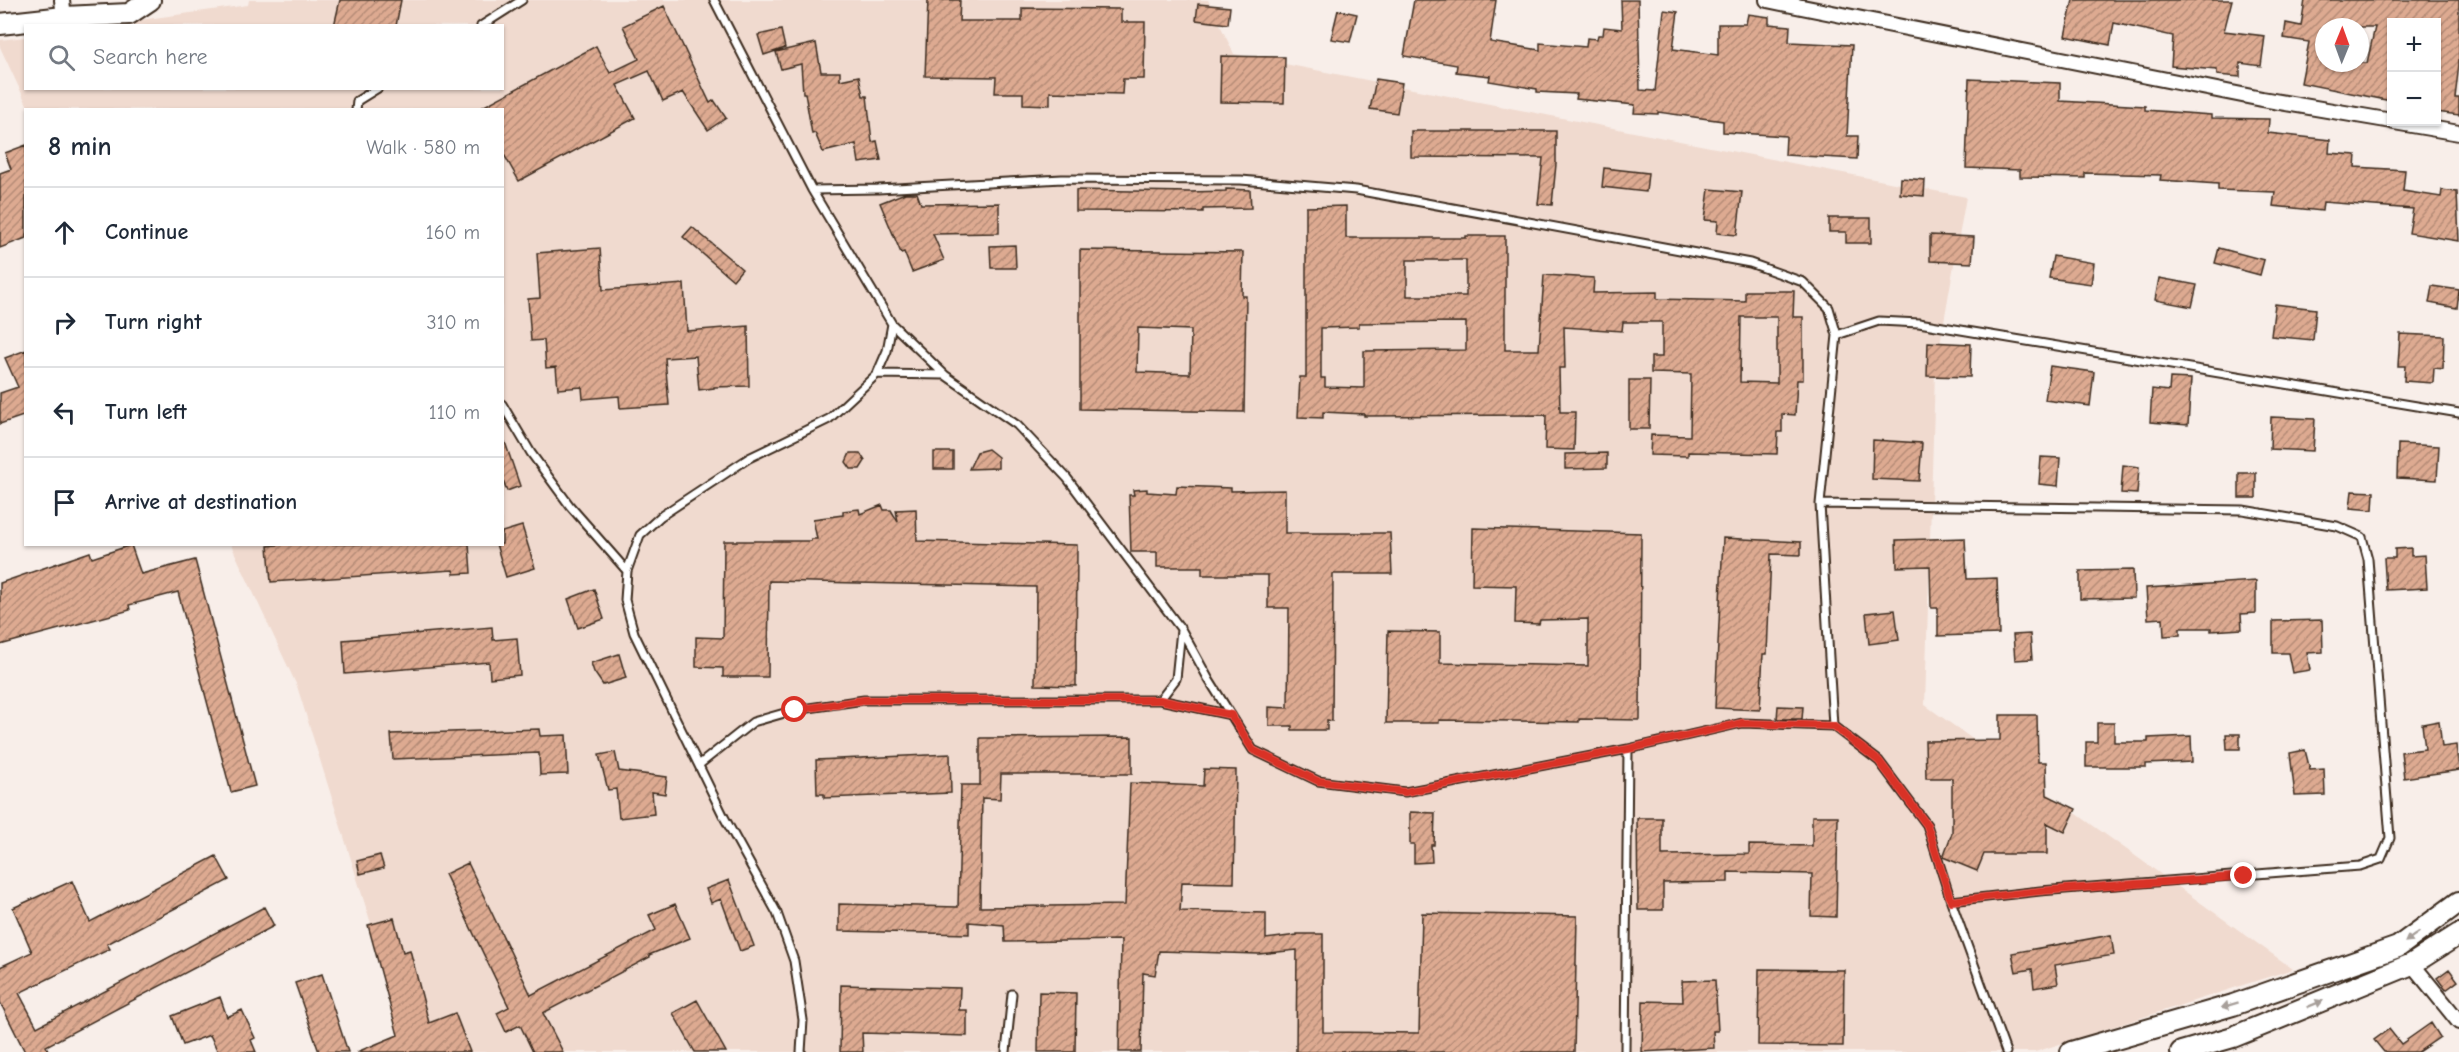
<!DOCTYPE html>
<html lang="en">
<head>
<meta charset="utf-8">
<style>
  :root { --surface:#fff; --page:#f2f2f3; --text:#1f2937; --muted:#747a83; --line:#e0e1e3 }
  body { margin:0; font-family:"Comic Neue",sans-serif; background:var(--page); color:var(--text) }
  .controls { position:absolute; right:18px; top:18px; display:grid; overflow:hidden; border-radius:0px; box-shadow:0 2px 4px #0004 }
  .controls button { width:54px; height:54px; display:grid; place-items:center; padding:0; border:0; border-bottom:2px solid var(--line); background:var(--surface); color:var(--text); font:30px sans-serif }
  .compass { position:absolute; left:2315px; top:18px; width:54px; height:54px; border-radius:50%; background:var(--surface); box-shadow:0 2px 4px #0004; rotate:1deg }
  .stop { position:absolute; width:18px; height:18px; margin:-14px; border:4px solid #d93025; border-radius:50%; background:#fff }
  .stop.end { background:#d93025; border-color:#fff; box-shadow:0 2px 6px #0008 }
  .list { margin:0; padding:0; list-style:none }
  h2 { display:flex; justify-content:space-between; align-items:center; height:78px; margin:0; padding:0 24px; font-size:26px }
  h2 small { font-size:20px; font-weight:400; color:var(--muted) }
  .list li { display:grid; grid-template-columns:39px 1fr auto; gap:18px; align-items:center; box-sizing:border-box; height:90px; padding:0 24px; border-top:2px solid var(--line) }
  .list b { display:block; font-size:22px; white-space:nowrap }
  .list em { font-size:20px; font-style:normal; color:var(--muted) }
  .icon { flex:none; width:33px; height:33px; fill:none; stroke:currentColor; stroke-width:2; stroke-linecap:round; stroke-linejoin:round }
  .map { position:relative; flex:none; width:2459px; height:1052px; overflow:hidden }
  .search { position:absolute; background:var(--surface); box-shadow:0 2px 4px #0004; left:24px; top:24px; width:480px; height:66px; display:flex; align-items:center; gap:15px; box-sizing:border-box; padding:0 21px; border-radius:0px; color:var(--muted); font-size:22px }
  .panel { position:absolute; background:var(--surface); box-shadow:0 2px 4px #0004; left:24px; top:108px; width:480px; height:438px; border-radius:0px }
  .map>svg:first-child { display:block }
  .built { fill:#f0dacf }
  .building { fill:url(#building-hatch); stroke:#3b2a1e; stroke-width:1.5; fill-rule:evenodd }
  .lines { fill:none; stroke-linecap:round; stroke-linejoin:round }
  .lane-casing { stroke:#3b2a1e; stroke-width:11 }
  .street-casing { stroke:#3b2a1e; stroke-width:18 }
  .secondary-casing { stroke:#3b2a1e; stroke-width:24 }
  .lane { stroke:#fff; stroke-width:7 }
  .street { stroke:#fff; stroke-width:14 }
  .secondary { stroke:#fff; stroke-width:20 }
  .oneway { fill:#a79f9a }
  .route { stroke:#d93025; stroke-width:8 }
</style>
</head>
<body>
<div class="map">
<svg width="2459" height="1052" viewBox="0 0 2459 1052">
  <defs>
    <pattern id="building-hatch" width="6" height="6" patternUnits="userSpaceOnUse" patternTransform="scale(1.5)"><rect width="6" height="6" fill="#ddaa91"/><path d="M-1 1l2-2M0 6l6-6M5 7l2-2" fill="none" stroke="#b48b76"/></pattern>
  </defs>
  <rect width="100%" height="100%" fill="#f8eee9"/>
  <filter id="ink" filterUnits="userSpaceOnUse"><feTurbulence type="fractalNoise" baseFrequency=".0167" numOctaves="2"/><feDisplacementMap in="SourceGraphic" scale="12" xChannelSelector="R" yChannelSelector="G"/><feConvolveMatrix kernelMatrix="1 2 1 2 8 2 1 2 1" color-interpolation-filters="sRGB"/></filter>
  <g filter="url(#ink)">
    <path class="built" d="M249,0H1208L1234,54L1966,197L1935,372L1925,705L2293,969L2035,1052H411L297,686L231,545L502,544V110L29,109L0,47V40L25,37L26,88H502V26L104,25L248,5Z"/>
    <path class="building" d="M340,0H401L396,26H334Z
      M928,0H960L959,21H1022V8L1121,9V22H1145L1144,79H1123L1122,94L1050,92V105L1023,104V93H995L996,77L925,76Z
      M1414,0H1496L1490,42L1540,50V43L1586,47L1587,38L1597,39L1598,35H1603L1604,27L1622,29L1621,0H1638L1640,90L1655,91L1664,10L1678,12L1673,49L1718,55V24H1746L1748,14L1769,17V24L1790,26L1789,42L1852,45L1847,136H1858L1857,159L1785,155L1786,136L1723,132V121L1658,112V114L1634,113L1635,105L1576,99L1577,94L1537,92V89L1489,81L1490,76L1456,72L1457,65L1404,56Z
      M2073,0H2232L2224,31L2265,36L2261,66L2240,63V77L2217,75V70L2171,66L2173,36L2114,23L2110,45L2065,36Z
      M2305,0H2459V64L2455,98H2459V115L2436,112V22H2391V101L2301,83L2309,42L2284,38L2286,23L2301,26ZM2324,27H2375L2367,63H2324Z
      M1198,4L1230,7L1228,24L1196,20Z
      M664,6L710,103L714,100L726,118L708,130L683,92L663,101L649,71L617,85L635,118L519,181L502,151V110H477L596,46L610,73L639,59L623,26Z
      M1338,10L1357,14L1350,42L1331,39Z
      M781,30L785,48L764,55L758,35Z
      M816,43L821,72H840V80L859,76L863,96H867L872,142L877,141L881,160L859,163L856,144L823,152L815,133L812,134L805,93H803L801,64L781,69L776,52Z
      M1221,56L1285,57L1284,103L1220,102Z
      M1376,79L1402,83L1397,113L1370,109Z
      M1969,79L2060,83V101L2145,106V110L2211,115V118L2269,119L2268,133L2330,140L2329,153L2356,155L2355,167L2405,170L2403,191L2441,197L2442,190L2457,192L2459,241L2409,233L2413,209L2323,202L2322,211L2273,206L2275,192L2218,190V184L2160,180L2161,175L2085,173V178L2020,177V170L1966,168Z
      M1411,131H1556V164L1552,205L1538,204L1543,158L1411,157Z
      M26,145V238L0,248V173L11,169L5,153Z
      M1604,168L1648,173L1646,192L1602,187Z
      M1901,178L1925,180L1924,196L1900,194Z
      M1226,189L1250,190L1251,208L1203,209V212L1076,211V190L1190,192L1226,191Z
      M1709,189L1742,192L1737,235L1717,233L1718,221L1705,220Z
      M905,193H917L921,204L999,203V233L933,234L944,260L912,272L904,252L901,253L880,203Z
      M1346,206V238H1466V236H1505V350H1539L1544,275L1594,278L1593,293L1657,292V299L1745,301V291H1794L1793,317H1803V380H1797L1795,415L1782,414V432H1778L1777,454L1688,452V456L1650,455L1651,435L1690,436L1691,374L1651,373V357H1662V322H1623L1622,331L1564,327L1565,368H1559L1560,412H1575L1574,450L1545,449L1546,415L1364,416V414L1323,412V418L1298,417L1300,377H1306V207ZM1407,260H1466V296H1407ZM1741,317H1777V383L1740,382ZM1466,322V350L1364,351V388L1325,387V378H1321V328L1359,327V323Z
      M1829,218H1871V243H1846V232H1829Z
      M692,227L742,269L733,280L683,237Z
      M1930,235L1974,237L1972,263L1930,261Z
      M1015,245L1016,268H991L990,246Z
      M600,248L603,290L684,284L687,331L748,326L749,386L714,387V388L699,390L696,356L665,358L669,405L620,408L619,396L583,399L582,387L558,389L556,367L546,368L544,340L531,341L528,299L540,298L537,253Z
      M2219,248L2264,260L2260,275L2215,263Z
      M1080,250L1243,252L1242,296H1246L1244,412L1080,409ZM1138,328L1191,330L1190,374L1137,372Z
      M2053,256L2094,263L2091,284L2049,278Z
      M2159,278L2197,285L2192,307L2155,300Z
      M2432,286L2459,290L2457,308L2429,303Z
      M2275,304L2316,309L2313,340L2271,336Z
      M2400,334L2444,336L2443,369L2434,368L2433,383L2404,381L2405,366H2398Z
      M1928,342L1971,344L1970,377L1927,376Z
      M26,350V415L0,424V393L18,387L5,358Z
      M2050,366L2094,372L2090,406L2045,400Z
      M2170,378L2191,379L2188,425L2150,422L2152,389L2169,391Z
      M1629,380H1650L1649,429H1629Z
      M2271,417L2315,419L2313,451L2270,449Z
      M1873,440L1922,443L1919,481L1872,479Z
      M502,442H505L520,486L507,491L502,477Z
      M2398,444L2439,446L2437,480L2397,478Z
      M988,449L998,457V468L969,469L977,452Z
      M934,452H953V469H934Z
      M850,453H860L865,461L860,469H851L846,462Z
      M1607,453V468L1565,469V454Z
      M2041,457L2060,458L2058,486L2039,484Z
      M2123,465L2139,467L2137,494L2121,493Z
      M2239,473H2256V498H2239Z
      M1177,486L1231,488V491L1285,490V533H1390L1392,574H1333L1332,721L1327,720V730H1292V726H1269V707L1288,708L1289,608H1268V575H1202V567H1157V552H1131L1129,495H1134L1133,490L1147,489V492L1176,494Z
      M2352,491L2374,492L2373,510L2350,508Z
      M882,505L884,510H891L898,522L896,510L916,509L917,541L1077,545L1076,686L1035,685L1036,587L769,581L768,677H723V668L696,667V637L723,638L724,541H811V539H817L813,519L843,515V511L859,509L860,514Z
      M522,526L535,568L506,577L496,544H502V532Z
      M1473,528L1641,533L1640,720L1579,719V722L1439,720V723H1386L1388,631L1440,632V663L1588,666V619L1540,620L1539,624L1515,623L1516,586L1472,585Z
      M1723,538L1801,542V555L1771,554L1767,654H1763L1760,710L1715,708Z
      M1965,538L1967,579L1997,578L1999,634L1938,636V608H1931L1930,566L1897,567L1896,540Z
      M284,544H469L471,573L454,574L453,570L271,582L268,546Z
      M131,545L141,574L195,560L255,786L231,792L178,592L129,605L130,610L0,645V583L90,552L92,558Z
      M2411,548V556L2425,555L2427,588L2386,590L2384,558H2395V549Z
      M2133,570L2134,598L2080,599V571Z
      M2256,581V613L2241,614L2242,629L2211,631V628H2180V635L2164,636L2163,618L2148,619L2146,588Z
      M594,589L604,619L578,628L568,599Z
      M1895,610L1899,640L1869,644L1866,613Z
      M2322,620L2323,652L2307,653L2310,670L2292,673L2288,653H2273V621Z
      M492,627L493,640L517,638L520,675L490,678L489,662L345,674L343,640Z
      M2030,634L2032,659L2015,660L2013,635Z
      M619,654L626,678L603,685L594,672L591,663Z
      M1778,706L1803,707L1802,719H1777Z
      M2000,715H2037L2038,762H2046L2047,795L2076,809L2065,832L2047,823V854H1984L1977,871L1943,857L1952,833V778H1926L1925,741L2000,740Z
      M2439,721L2442,747L2456,745L2459,770L2404,778L2401,752L2425,749L2422,724Z
      M2097,723H2114V742H2148V738L2191,736L2192,762L2146,764V767H2086V742H2097Z
      M539,729L540,736L566,735L568,774L540,775L539,753L393,759L391,734Z
      M2226,734H2240V749H2227Z
      M1132,737V774H1001L1000,799L982,798L980,907L1125,905L1130,783L1203,786L1204,769L1236,770L1234,883L1182,882L1180,911L1266,913V939L1297,935V934H1323V1032L1419,1033L1422,913L1577,916L1574,1052H1296L1297,950L1259,954L1159,951L1155,975L1143,973L1141,1052H1119L1121,940L1005,942L1004,925L969,922V934L839,931V904L958,907L961,785H980V738Z
      M2305,750L2310,770L2324,769L2325,795L2295,796L2290,753Z
      M615,752L619,771L667,777L665,794L652,792L654,814L619,818L616,789L608,790L599,755Z
      M950,754L951,793L824,798V794H817L816,760Z
      M1410,812L1435,813L1434,845H1431L1432,862L1414,863V844H1410Z
      M1812,816H1838L1836,917L1811,916L1812,874L1728,872V882L1663,883V910H1638L1637,818H1662V855L1749,854V845L1812,846Z
      M380,855L384,868L360,874L357,861Z
      M216,856L229,880L107,944L110,949L19,993L37,1027L264,907L274,926L46,1046L49,1052H25L0,1002V967L32,952L13,908L72,881L90,922Z
      M468,863L531,995L656,930L649,915L675,904L690,938L649,955L650,957L543,1013L563,1052H533L520,1025L506,1032L497,1013L509,1007L445,874Z
      M729,880L754,946L740,951L721,899L711,903L706,889Z
      M394,918L403,952L410,950L429,1023L455,1013L470,1052H357L398,1035L368,925Z
      M2111,935L2114,955L2055,965L2058,984L2034,988L2032,969L2016,972L2012,953Z
      M1759,969L1844,970L1843,1046L1758,1045Z
      M2449,969L2458,981L2446,990L2437,978Z
      M322,974L348,1052H319L295,983Z
      M1715,980L1718,1031H1713L1714,1048L1642,1052L1643,1001L1683,1002L1682,981Z
      M841,985L960,988L959,1010H967V1036L862,1033L863,1052H840Z
      M1039,992L1076,993L1075,1052H1038Z
      M220,997L227,1017L242,1010L255,1038L251,1040L256,1052H218L210,1035L183,1045L172,1016Z
      M697,1000L726,1052H695L673,1013Z
      M2431,1023L2440,1037L2418,1052H2384L2374,1040L2389,1029L2401,1044Z"/>
    <g class="lines">
      <g class="lane-casing">
        <path id="lane" d="M714,0L812,190L892,324L887,351L877,374L829,419L749,458L661,516L640,535L627,571L625,600L634,633L724,817L777,913L794,961L803,1020L801,1052
          M481,26L522,0
          M356,110L357,101L378,88
          M812,190L878,189L1062,179L1241,180L1356,190L1750,263L1803,282L1829,308L1837,335L1820,504L1833,726
          M892,324L945,375
          M1837,335L1879,321L1919,323L2459,413
          M877,374L945,375L1017,425L1067,478L1181,629L1209,680L1253,750L1318,781L1405,792L1628,749L1742,723L1833,726L1879,761L1927,825L1951,901L2006,1052
          M502,404L531,453L570,506L627,571
          M1820,504L2243,510L2337,526L2362,537L2368,559L2390,838L2381,859L2360,866L2040,891L1951,901
          M1160,700L1176,679L1181,630
          M700,764L753,722L795,710L864,700H1160L1231,715
          M1006,1052L1012,994
          M1625,1052L1628,749"/>
      </g>
      <g class="street-casing">
        <path id="street" d="M62,0L64,17
          M1767,0L2262,99L2392,121
          M2394,122L2459,133
          M2412,964L2459,1022"/>
      </g>
      <g class="secondary-casing">
        <path id="secondary" d="M0,24L64,17L129,14L150,0
          M2071,1052L2233,1005L2398,947L2459,902
          M2181,1052L2233,1037L2412,964L2459,934"/>
      </g>
      <use href="#lane" class="lane"/>
      <use href="#street" class="street"/>
      <use href="#secondary" class="secondary"/>
    </g>
    <defs><path id="oneway-solid" d="M-6-.8H1V-3.2L6.5 0L1 3.2V.8H-6Z" transform="scale(1.5)"/></defs>
    <g class="oneway">
      <use href="#oneway-solid" transform="translate(2412 937) rotate(144)"/>
      <use href="#oneway-solid" transform="translate(2315 1004) rotate(-22)"/>
      <use href="#oneway-solid" transform="translate(2230 1005) rotate(163)"/>
    </g>
  </g>
  <g class="lines" filter="url(#ink)">
    <path class="route" d="M795,710L864,700H1160L1231,715L1253,750L1318,781L1405,792L1628,749L1742,723L1833,726L1879,761L1927,825L1951,901L2040,891L2244,876"/>
  </g>
</svg>
<div class="controls">
<button>+</button>
<button>−</button>
</div>
<svg class="compass" viewBox="-18 -18 36 36"><path d="M0-13l5 13h-10z" fill="#e53935"/><path d="M0 13l5-13h-10z" fill="#747a83"/></svg>
<div class="stop" style="left:795px;top:710px"></div>
<div class="stop end" style="left:2244px;top:876px"></div>
<div class="search"><svg class="icon" aria-label="search" viewBox="0 0 24 24"><circle cx="10" cy="10" r="6"/><path d="M15 15l6 6"/></svg>Search here</div>
<section class="panel">
<h2>8 min<small>Walk · 580 m</small></h2>
<ul class="list">
<li><svg class="icon" aria-label="ahead" viewBox="0 0 24 24"><path d="M12 20V5M6 11l6-6 6 6"/></svg><div><b>Continue</b></div><em>160 m</em></li>
<li><svg class="icon" aria-label="right" viewBox="0 0 24 24"><path d="M7 20v-9h11M14 6l5 5-5 5"/></svg><div><b>Turn right</b></div><em>310 m</em></li>
<li><svg class="icon" aria-label="left" viewBox="0 0 24 24"><path d="M17 20v-9H6M10 6l-5 5 5 5"/></svg><div><b>Turn left</b></div><em>110 m</em></li>
<li><svg class="icon" aria-label="arrive" viewBox="0 0 24 24"><path d="M6 21V4h12l-3 4 3 4H6"/></svg><div><b>Arrive at destination</b></div></li>
</ul>
</section>
</div>
</body>
</html>
